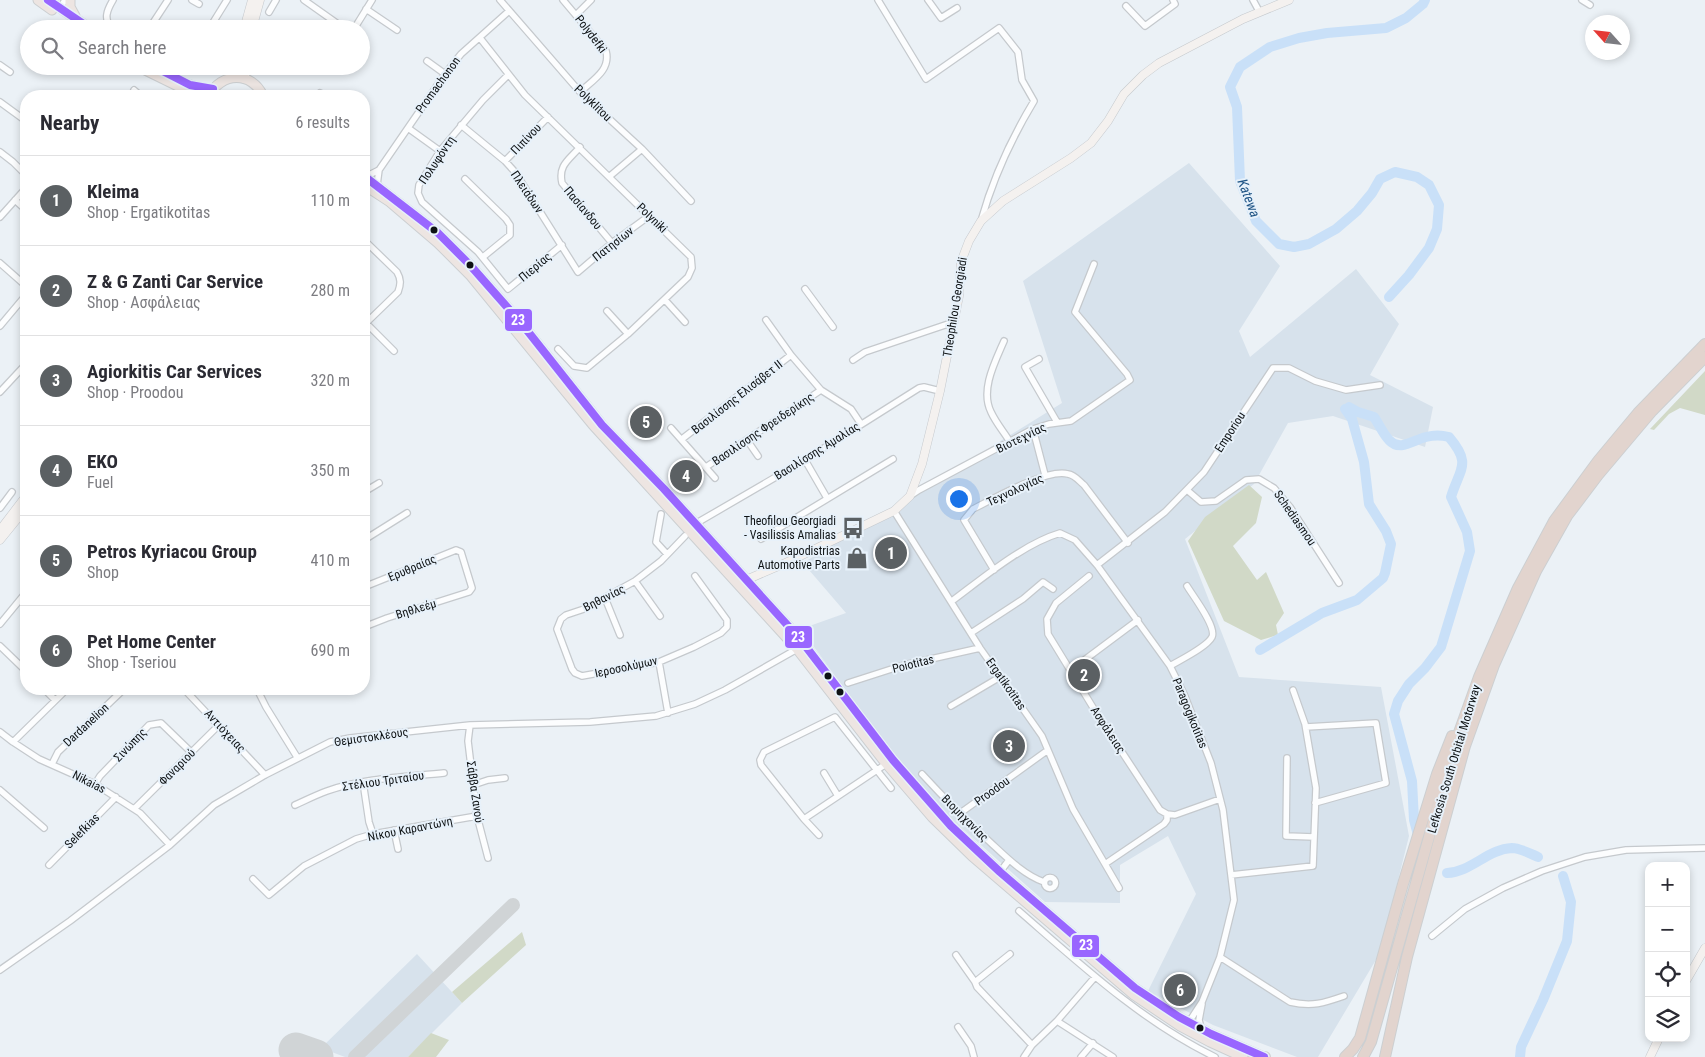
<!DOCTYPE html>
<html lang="en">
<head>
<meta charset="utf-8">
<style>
  :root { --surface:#fff; --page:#f7f7f7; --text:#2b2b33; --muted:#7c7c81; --line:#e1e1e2; --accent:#5b6063 }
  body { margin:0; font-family:"Roboto Condensed",sans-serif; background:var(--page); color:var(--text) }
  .controls { position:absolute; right:15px; bottom:15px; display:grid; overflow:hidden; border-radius:10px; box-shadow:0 2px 8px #0003 }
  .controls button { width:45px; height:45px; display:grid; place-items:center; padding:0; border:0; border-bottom:1px solid var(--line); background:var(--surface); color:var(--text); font:25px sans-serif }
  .compass { position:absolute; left:1585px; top:15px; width:45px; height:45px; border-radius:50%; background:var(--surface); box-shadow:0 2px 8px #0003; rotate:297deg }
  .you { position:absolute; left:958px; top:498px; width:18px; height:18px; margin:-12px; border:4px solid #fff; border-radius:50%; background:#1a73e8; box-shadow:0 0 0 8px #1a73e833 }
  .badge { display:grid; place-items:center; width:32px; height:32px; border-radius:50%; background:var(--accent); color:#fff; font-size:16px; font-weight:700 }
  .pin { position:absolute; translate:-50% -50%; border:2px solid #fff; box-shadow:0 1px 5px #0006 }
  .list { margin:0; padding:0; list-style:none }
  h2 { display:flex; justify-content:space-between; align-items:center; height:65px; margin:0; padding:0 20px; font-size:21px }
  h2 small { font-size:16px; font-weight:400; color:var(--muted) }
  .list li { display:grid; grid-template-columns:32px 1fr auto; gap:15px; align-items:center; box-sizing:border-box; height:90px; padding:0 20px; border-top:1px solid var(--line) }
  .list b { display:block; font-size:19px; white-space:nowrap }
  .list p { margin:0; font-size:16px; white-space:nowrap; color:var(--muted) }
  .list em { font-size:16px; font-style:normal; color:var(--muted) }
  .icon { flex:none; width:28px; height:28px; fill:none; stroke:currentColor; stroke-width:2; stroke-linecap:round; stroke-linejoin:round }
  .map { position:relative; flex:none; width:1705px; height:1057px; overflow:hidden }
  .search { position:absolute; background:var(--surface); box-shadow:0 2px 8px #0003; left:20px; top:20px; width:350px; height:55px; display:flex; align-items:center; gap:12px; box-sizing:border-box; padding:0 18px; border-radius:28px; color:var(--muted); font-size:19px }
  .panel { position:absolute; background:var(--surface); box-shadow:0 2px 8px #0003; left:20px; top:90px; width:350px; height:605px; border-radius:20px }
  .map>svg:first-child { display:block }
  .built { fill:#d7e2ec }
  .green { fill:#d1d9c7 }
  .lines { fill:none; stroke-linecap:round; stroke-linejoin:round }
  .river { stroke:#c9e0f8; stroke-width:10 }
  .taxiway { stroke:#d0d4d6; stroke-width:14 }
  .runway { stroke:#d0d4d6; stroke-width:35 }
  .street-casing { stroke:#c5c9cd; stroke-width:8 }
  .secondary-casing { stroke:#c5c9cd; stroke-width:9 }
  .primary-casing { stroke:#cccfd1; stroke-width:11 }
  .highway-casing { stroke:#cccfd1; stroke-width:12 }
  .street { stroke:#fcfdfe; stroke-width:5.5 }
  .secondary { stroke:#f4f1ef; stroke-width:8 }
  .primary { stroke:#ede5e2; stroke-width:9 }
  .highway { stroke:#e2d4ce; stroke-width:10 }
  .bus-1-casing { stroke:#e7f1fa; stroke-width:11 }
  .bus-1 { stroke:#96f; stroke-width:8 }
  .bus-dot { fill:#0e1214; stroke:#e7f1fa; stroke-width:2 }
  .labels { text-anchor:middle; stroke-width:4; stroke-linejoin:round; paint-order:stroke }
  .street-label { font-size:12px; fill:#0e1214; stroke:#e7f1fa }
  .poi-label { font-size:12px; fill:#0e1214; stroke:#e7f1fa; text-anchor:end }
  .water-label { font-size:14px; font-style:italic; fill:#205586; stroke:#e7f1fa }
  .line-badge { stroke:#e7f1fa; stroke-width:2 }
  .badge-label { font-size:14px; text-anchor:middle; font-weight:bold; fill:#fff }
</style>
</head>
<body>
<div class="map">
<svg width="1705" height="1057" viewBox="0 0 1705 1057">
  <rect width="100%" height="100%" fill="#ebf1f6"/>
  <path class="built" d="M1189,163L1280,266L1239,331L1250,357L1356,269L1399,324L1370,375L1433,407L1425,447L1333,416L1288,423L1254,484L1185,539L1239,677L1381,687L1409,836L1380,953L1318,1057H1297L1213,1025L1148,991L1196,894L1168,836L1120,865V903L1045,902L938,807L876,732L801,629L846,613L803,563L1062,403L1023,281Z
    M417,954L462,1003L408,1057H345L321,1048Z"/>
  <path class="green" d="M1705,371V415L1680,408L1669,414L1654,430L1650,429Z
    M1249,485L1262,497L1256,523L1233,546L1257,580L1266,572L1284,613L1276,625L1278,635L1261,640L1224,621L1188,541L1205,517Z
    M522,932L526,945L462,1003L452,992Z
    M431,1033L449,1040L436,1057H408Z"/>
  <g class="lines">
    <path class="river" d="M1389,297L1409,275L1429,248L1437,229L1439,205L1429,185L1417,177L1395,172L1380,179L1372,193L1357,211L1336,229L1309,244L1294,247L1279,244L1256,221L1240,181L1237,107L1230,87L1240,67L1270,47L1299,38L1327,33L1386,28L1406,18L1423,4L1425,0
      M1349,407L1358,412L1374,417C1379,424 1383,434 1389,440C1400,452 1413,440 1426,437C1434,435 1441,435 1449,437C1472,464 1460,468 1451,497L1467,532L1470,551L1441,647L1425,668L1409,684L1398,701L1394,714L1412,781L1414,820L1418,835
      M1260,650L1322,613L1357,600L1383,578L1385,573L1391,544L1386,531L1369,504L1364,462L1352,419L1345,409
      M1447,873C1471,872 1488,849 1512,848C1520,848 1531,854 1538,857
      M1520,1057L1521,1047L1543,1000L1567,941L1571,902L1563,876"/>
    <path class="taxiway" d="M355,1057L513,905"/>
    <path class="runway" d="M296,1050L316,1057"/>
    <g class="street-casing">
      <path id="street" d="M192,0L199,4
        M304,0L345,29
        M500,0L580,92L642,149L691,201
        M563,0L606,51C611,70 593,80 580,92
        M878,0L926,79L999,28L1018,52L1022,80L1034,101C1011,139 993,178 981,221
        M928,0L941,18L957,8
        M1253,0L1259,11
        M1582,0L1590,5
        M1126,6L1145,26L1175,4L1173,0
        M60,8L65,0
        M366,9L397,30
        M269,12L276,0
        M576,15L591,0
        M75,29L77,27
        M112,29C103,19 107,10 113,0
        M149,29L168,0
        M209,29L227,0
        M354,29L372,0
        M480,38L525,95L691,257L692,268L688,277L628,334L587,368L574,366L558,349
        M427,61L445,74
        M0,65L10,72
        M508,75L483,100L440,151L419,185L418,193L422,202L478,252L508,289L562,245
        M134,90L141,96
        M320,93L325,96
        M88,95L90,96
        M0,102L26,121
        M461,125L505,161L515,172L578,272L612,243L649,216
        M408,128L440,151
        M580,147C569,160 558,165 562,183L612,243
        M0,152L13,162L26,175
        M505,161L548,117
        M610,176L642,149
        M365,177L379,170
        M465,179L506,219L510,225V235L483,257
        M377,185L379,170L445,74L461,54L509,11
        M15,200L26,210
        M0,217L26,188
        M364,240L397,272C401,279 401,284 398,292L364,325
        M0,263L26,286
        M805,289L833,327
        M665,300L685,322
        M607,311L628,334
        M766,320L791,355L821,390L851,409L861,424
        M366,323L394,351
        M0,326L26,295
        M1004,341C995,362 980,390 991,412C996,423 1004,432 1010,442
        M1039,359L1025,367L1057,422
        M853,360L865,352L954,322
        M0,392L26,364
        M671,428L715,478
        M1033,429L1045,475
        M682,439L791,355
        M747,440L758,456
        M805,460L827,498
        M706,467L821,390
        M1187,490L1201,502L1216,501L1246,480L1259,479L1274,488L1290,507L1339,583
        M364,492L379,483
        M910,496L919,490L1033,429L1049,424L1071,421L1130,380L1127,374L1075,312L1094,264
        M0,508L12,492
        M894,511L980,648L1042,736L1073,809L1119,888
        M661,514L656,542L667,554
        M695,524L805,460L919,388L924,387L940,391
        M761,539L893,459
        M364,540L407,513
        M1097,565L1165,512L1204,472L1273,368H1289L1315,381L1346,390L1380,385
        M994,570L964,520L973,509C993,499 1047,468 1068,474C1075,475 1079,481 1084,485L1128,543
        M1089,576L1056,603L1047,619L1048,634L1097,714L1160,810L1167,814L1175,815L1220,799
        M635,581L661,561L685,536
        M364,587L456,550L461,552L472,588L469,592L387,618L364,627
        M605,598L620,635
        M952,601C983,578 1023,544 1060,533L1075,540L1097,565L1170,666L1184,694L1211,763L1223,810L1234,900L1220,957L1202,1002L1189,1022
        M660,616L635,581L584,609L566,615L561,619L557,629L572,669L575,673L582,676L659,662L694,647L721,633L727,627V620L695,576
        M0,624L23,596
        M971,633L1023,599L1043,582L1053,589
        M0,646L26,671
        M659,662L668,713
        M1170,666C1180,660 1207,647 1212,637C1217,627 1193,596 1187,586
        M1071,670L1138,620
        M848,683L904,665L980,648
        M44,689L55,700
        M184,689L265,775
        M257,689L266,707L297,757
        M951,706L1000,677
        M470,725L468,741L477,816L488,858
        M1306,727L1376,723L1386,783L1315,803
        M0,732L13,742L39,759L95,784L140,813L170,845
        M13,742L67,689
        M1287,758L1286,836L1314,837
        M52,764L58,752L124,689
        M824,773L838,796
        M922,774C944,798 967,821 991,843C1006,857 1024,875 1044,882
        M363,782L369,822L373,834
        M95,784L100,776L149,725L161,723L191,752
        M473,785L488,780L505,778
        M0,790L44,828
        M295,805C306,800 316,795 327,791C364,778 406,777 444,773
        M134,809L219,725
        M959,814L1048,750
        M804,819L889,762
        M394,830L398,849
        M819,835L804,819L761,765L760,760L764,752L835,717L891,788
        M1105,864L1164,824L1167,820V814
        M49,865L116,797
        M1000,872L1009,860
        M1231,875L1313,866L1316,788L1305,724L1293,690
        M1044.5 883a5.5 5.5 0 1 1 11 0a5.5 5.5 0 1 1-11 0Z
        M253,879L269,895L304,866L356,839L373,834L477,816
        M1019,911C1080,964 1141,1021 1215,1057
        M1432,936L1465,909L1503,888L1542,871L1585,857L1626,850L1705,848
        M956,955L975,982L977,987L1032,1045
        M1220,957L1290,1002C1312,1007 1324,1003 1344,996
        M0,970L70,921L170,845L214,805L265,775L330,742L350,738L470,725L590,722L656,716L695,704L725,690L797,649
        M975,982L1010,954
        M1057,1021L1113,1057
        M958,1027L971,1046L974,1057
        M1201,1028L1199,1020L1202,1004
        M1024,1057L1032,1045L1057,1021L1095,977
        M1081,1057L1093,1043"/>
    </g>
    <g class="secondary-casing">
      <path id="secondary" d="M244,29L252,0
        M252,29L260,0
        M245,66V79
        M233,78L236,66
        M0,530L26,496
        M0,540L26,508
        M746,580L790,561L894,511L910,496L922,464L940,391L959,296L961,262L969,241L981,221L1003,201L1071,158L1091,143L1108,121L1124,94L1143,75L1159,63L1243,19L1289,0
        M1686,981L1705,948
        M1650,1057L1659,1038"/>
    </g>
    <g class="primary-casing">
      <path id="primary" d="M38,0L52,10
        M48,0L91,29
        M70,0V7L75,16
        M137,66L198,96
        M153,66C170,77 193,89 213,89
        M209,96C221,72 252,71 263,96
        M364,176L438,233L470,265L522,324L602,425L664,489L800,639L893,760L951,826L1000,872L1135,988L1179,1017L1211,1034L1264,1057
        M364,185L390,202L438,243L470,275L593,425L797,649L884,761L932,817L972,856L1134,995L1180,1026L1210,1042L1243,1057"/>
    </g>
    <g class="highway-casing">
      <path id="highway" d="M1263,1057H1265
        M1345,1057L1353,1049L1360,1038L1403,884L1437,774L1452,736
        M1363,1057L1371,1042L1457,738L1479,677L1518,588L1554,521L1598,461L1638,413L1705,344
        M1385,1057L1407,957L1465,746L1494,665L1536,571L1567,516L1598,475L1652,411L1705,357"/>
    </g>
    <use href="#street" class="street"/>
    <use href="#secondary" class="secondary"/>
    <use href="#primary" class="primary"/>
    <use href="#highway" class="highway"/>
    <g class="bus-1-casing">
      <path id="bus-1" d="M48,0L91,29
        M153,66L190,85L213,89
        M364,176L438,233L470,265L522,324L602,425L664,489L800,639L893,760L951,826L1000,872L1135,988L1179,1017L1211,1034L1264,1057"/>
    </g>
    <use href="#bus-1" class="bus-1"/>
  </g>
  <defs>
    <g id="bus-bare" transform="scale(1.725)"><path d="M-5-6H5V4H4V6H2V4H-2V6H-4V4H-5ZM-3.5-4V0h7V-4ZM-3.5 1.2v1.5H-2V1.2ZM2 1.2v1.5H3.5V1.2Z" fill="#5b6063" stroke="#e7f1fa" stroke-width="2.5" paint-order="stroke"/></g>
    <g id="shop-bare" transform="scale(1.725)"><path d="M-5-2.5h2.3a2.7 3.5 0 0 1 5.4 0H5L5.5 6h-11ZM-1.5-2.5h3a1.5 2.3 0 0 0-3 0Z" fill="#5b6063" stroke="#e7f1fa" stroke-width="2.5" paint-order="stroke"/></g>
  </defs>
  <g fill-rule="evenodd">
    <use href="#bus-bare" x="853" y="528"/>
    <use href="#shop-bare" x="857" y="558"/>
  </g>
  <g class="bus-dot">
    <circle cx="434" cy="230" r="4.5"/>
    <circle cx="470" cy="265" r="4.5"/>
    <circle cx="828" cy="676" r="4.5"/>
    <circle cx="840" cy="692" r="4.5"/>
    <circle cx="1200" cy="1028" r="4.5"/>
  </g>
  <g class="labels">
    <g class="street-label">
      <text transform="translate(591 34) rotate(53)" y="4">Polydefki</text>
      <text transform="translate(438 85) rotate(-54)" y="4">Promachonon</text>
      <text transform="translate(593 103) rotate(44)" y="4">Polyklitou</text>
      <text transform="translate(526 139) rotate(-46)" y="4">Πιπίνου</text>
      <text transform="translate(437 160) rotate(-56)" y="4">Πολυφόντη</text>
      <text transform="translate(527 192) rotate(56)" y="4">Πλειάδων</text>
      <text transform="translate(583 208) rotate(50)" y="4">Πασίανδου</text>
      <text transform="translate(652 218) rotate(44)" y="4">Polyniki</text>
      <text transform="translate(613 244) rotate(-38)" y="4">Πατησίων</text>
      <text transform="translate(535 267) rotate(-40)" y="4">Πιερίας</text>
      <text transform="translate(955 307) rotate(-81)" y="4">Theophilou Georgiadi</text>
      <text transform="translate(737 397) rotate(-38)" y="4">Βασιλίσσης Ελισάβετ ΙΙ</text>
      <text transform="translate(763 429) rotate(-34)" y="4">Βασιλίσσης Φρειδερίκης</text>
      <text transform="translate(1230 432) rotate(-57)" y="4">Emporiou</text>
      <text transform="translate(1021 438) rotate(-26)" y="4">Βιοτεχνίας</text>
      <text transform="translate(817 451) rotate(-32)" y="4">Βασιλίσσης Αμαλίας</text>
      <text transform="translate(1015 490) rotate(-25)" y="4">Τεχνολογίας</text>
      <text transform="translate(1295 518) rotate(55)" y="4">Schediasmou</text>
      <text transform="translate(412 568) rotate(-23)" y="4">Ερυθραίας</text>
      <text transform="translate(604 598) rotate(-27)" y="4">Βηθανίας</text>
      <text transform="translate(416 609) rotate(-17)" y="4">Βηθλεέμ</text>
      <text transform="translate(913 664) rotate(-14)" y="4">Poiotitas</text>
      <text transform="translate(626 667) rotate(-12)" y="4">Ιεροσολύμων</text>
      <text transform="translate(1006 684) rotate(55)" y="4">Ergatikotitas</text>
      <text transform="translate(1190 713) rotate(68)" y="4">Paragogikotitas</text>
      <text transform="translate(86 725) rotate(-43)" y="4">Dardanelion</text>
      <text transform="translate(1108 730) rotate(57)" y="4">Ασφάλειας</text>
      <text transform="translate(225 731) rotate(47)" y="4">Αντιόχειας</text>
      <text transform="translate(371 737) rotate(-8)" y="4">Θεμιστοκλέους</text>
      <text transform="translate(130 745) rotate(-46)" y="4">Σινώπης</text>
      <text transform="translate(1454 759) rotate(-73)" y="4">Lefkosia South Orbital Motorway</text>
      <text transform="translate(177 767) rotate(-45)" y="4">Φαναριού</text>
      <text transform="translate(383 781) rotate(-8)" y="4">Στέλιου Τριταίου</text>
      <text transform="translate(89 782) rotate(27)" y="4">Nikaias</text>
      <text transform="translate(992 791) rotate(-36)" y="4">Proodou</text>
      <text transform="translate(475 792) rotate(82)" y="4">Σάββα Ζανού</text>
      <text transform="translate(965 818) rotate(45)" y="4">Βιομηχανίας</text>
      <text transform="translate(410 829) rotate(-11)" y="4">Νίκου Καραντώνη</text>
      <text transform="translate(82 831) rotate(-45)" y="4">Selefkias</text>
    </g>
    <g class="poi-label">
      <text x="836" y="525">Theofilou Georgiadi<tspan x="836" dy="14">- Vasilissis Amalias</tspan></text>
      <text x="840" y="555">Kapodistrias<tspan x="840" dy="14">Automotive Parts</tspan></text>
    </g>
    <g class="water-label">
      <text transform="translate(1249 198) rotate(69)" y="5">Katewa</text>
    </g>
  </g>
  <g class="line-badge">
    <rect x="504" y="308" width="29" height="24" rx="5" fill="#96f"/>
    <rect x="784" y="625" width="29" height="24" rx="5" fill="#96f"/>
    <rect x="1071" y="934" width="29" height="24" rx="5" fill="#96f"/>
  </g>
  <g class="badge-label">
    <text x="518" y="325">23</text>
    <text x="798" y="642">23</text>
    <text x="1086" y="950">23</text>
  </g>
</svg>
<div class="controls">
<button>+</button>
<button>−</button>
<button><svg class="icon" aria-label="locate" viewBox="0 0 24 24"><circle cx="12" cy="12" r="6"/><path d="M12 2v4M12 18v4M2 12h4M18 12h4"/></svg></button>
<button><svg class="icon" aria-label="layers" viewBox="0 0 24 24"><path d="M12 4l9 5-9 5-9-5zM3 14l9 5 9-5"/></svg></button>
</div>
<svg class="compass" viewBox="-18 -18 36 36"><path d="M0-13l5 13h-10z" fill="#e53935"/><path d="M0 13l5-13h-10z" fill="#7c7c81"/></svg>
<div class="you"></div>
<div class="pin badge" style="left:891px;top:553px">1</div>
<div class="pin badge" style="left:1084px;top:675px">2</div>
<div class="pin badge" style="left:1009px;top:746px">3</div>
<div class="pin badge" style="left:686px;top:476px">4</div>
<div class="pin badge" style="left:646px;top:422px">5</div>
<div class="pin badge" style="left:1180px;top:990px">6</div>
<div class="search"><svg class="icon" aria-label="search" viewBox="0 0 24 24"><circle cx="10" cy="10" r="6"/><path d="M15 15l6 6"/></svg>Search here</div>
<section class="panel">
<h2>Nearby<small>6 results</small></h2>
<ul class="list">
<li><span class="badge">1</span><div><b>Kleima</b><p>Shop · Ergatikotitas</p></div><em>110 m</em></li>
<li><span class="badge">2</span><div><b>Z &amp; G Zanti Car Service</b><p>Shop · Ασφάλειας</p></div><em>280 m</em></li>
<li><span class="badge">3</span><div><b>Agiorkitis Car Services</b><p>Shop · Proodou</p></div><em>320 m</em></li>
<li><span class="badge">4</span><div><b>EKO</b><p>Fuel</p></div><em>350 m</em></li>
<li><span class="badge">5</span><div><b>Petros Kyriacou Group</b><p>Shop</p></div><em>410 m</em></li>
<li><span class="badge">6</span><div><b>Pet Home Center</b><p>Shop · Tseriou</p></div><em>690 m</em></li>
</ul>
</section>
</div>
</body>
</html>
